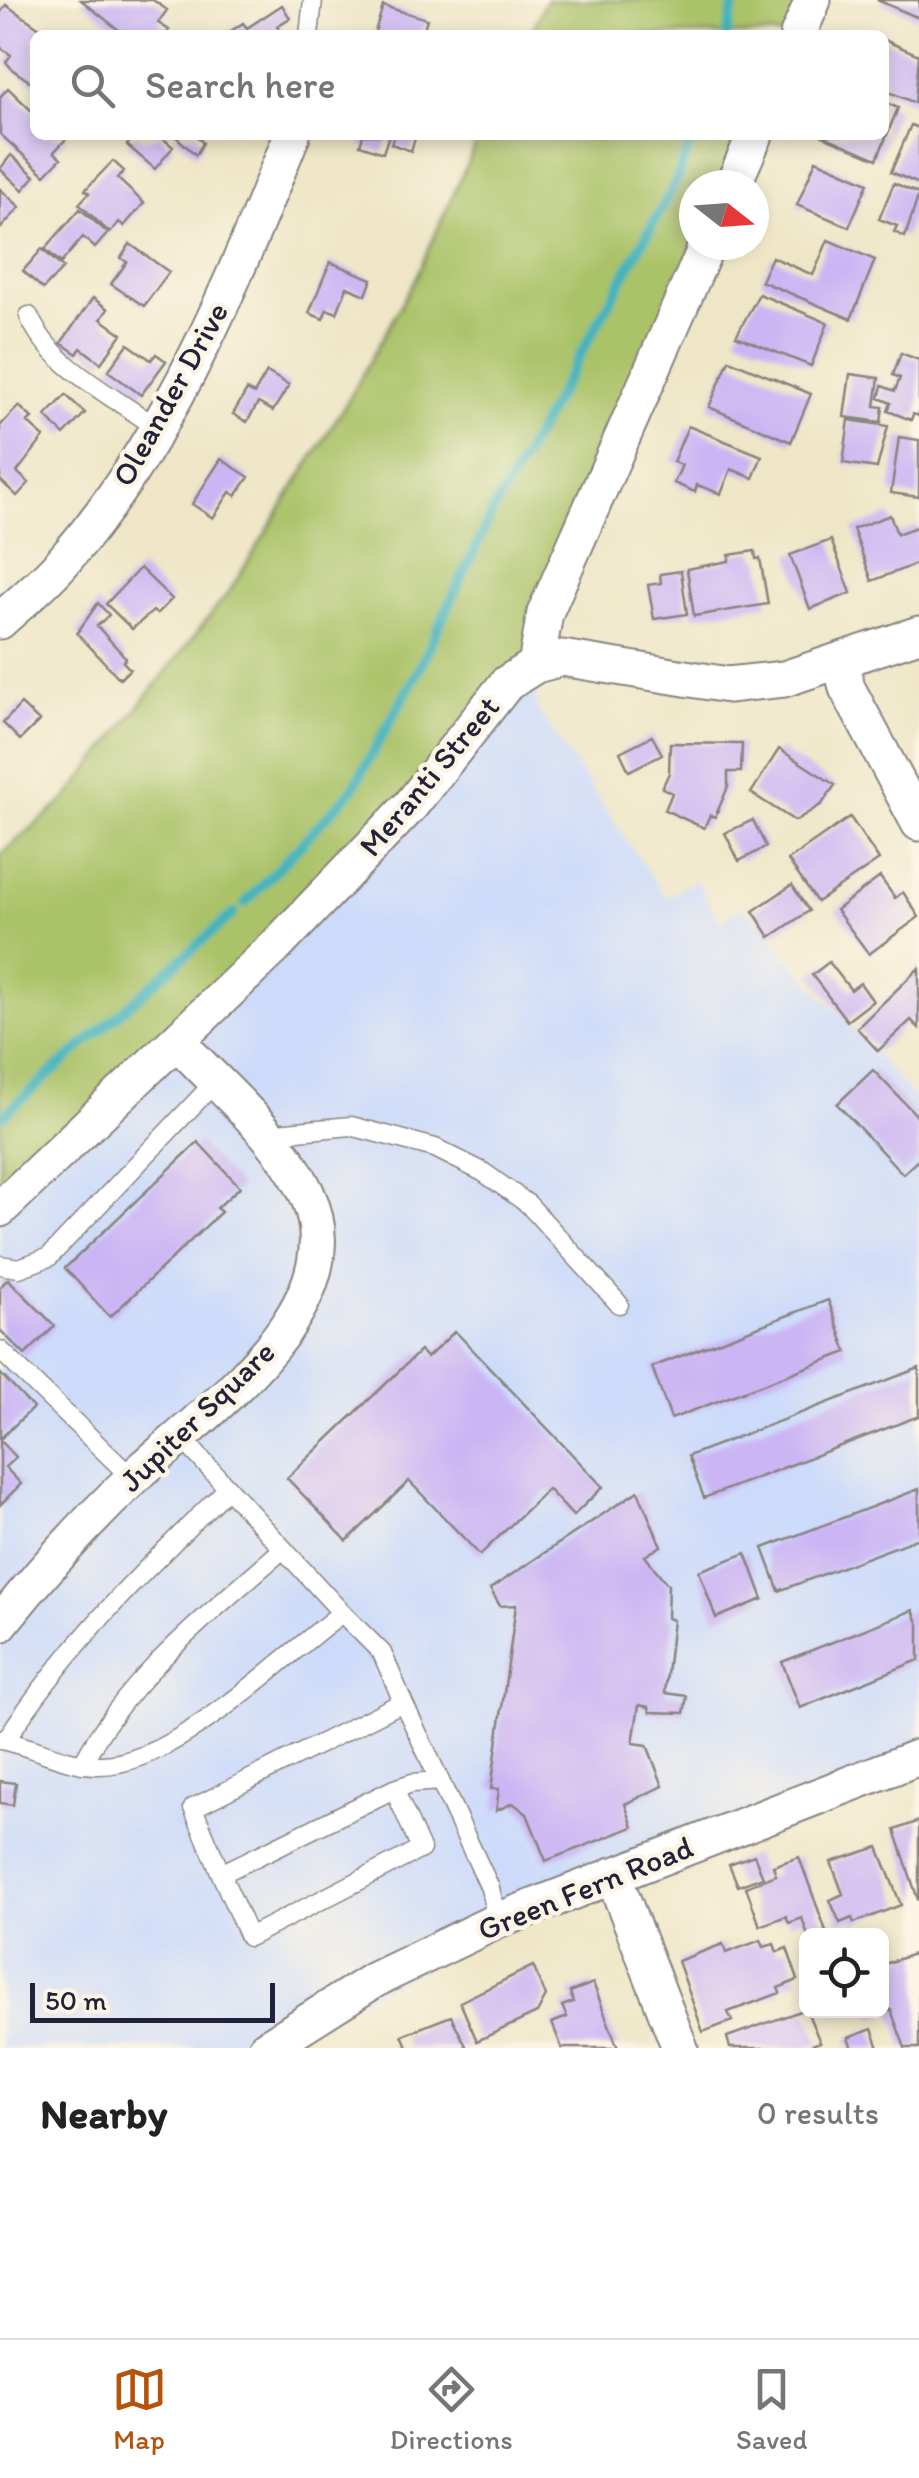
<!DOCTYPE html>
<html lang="en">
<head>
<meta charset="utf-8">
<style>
  :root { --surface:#fff; --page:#f6f6f6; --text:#222; --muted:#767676; --line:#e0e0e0; --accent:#b45309 }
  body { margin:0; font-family:Itim,sans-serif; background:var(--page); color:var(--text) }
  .controls { position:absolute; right:30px; bottom:30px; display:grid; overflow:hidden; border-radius:15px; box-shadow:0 5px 15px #0003 }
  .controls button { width:90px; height:90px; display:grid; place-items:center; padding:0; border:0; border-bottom:2px solid var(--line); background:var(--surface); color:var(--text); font:50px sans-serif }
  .compass { position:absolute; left:679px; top:170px; width:90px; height:90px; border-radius:50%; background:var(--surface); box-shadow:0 5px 15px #0003; rotate:107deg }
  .scale { position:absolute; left:30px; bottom:25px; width:245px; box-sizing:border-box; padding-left:10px; border:5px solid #22223b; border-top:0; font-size:28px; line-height:35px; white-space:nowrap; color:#22223b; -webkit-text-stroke:8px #fcf5e5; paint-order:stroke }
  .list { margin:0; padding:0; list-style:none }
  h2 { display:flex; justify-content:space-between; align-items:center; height:130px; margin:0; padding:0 40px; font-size:42px }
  h2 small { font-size:32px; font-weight:400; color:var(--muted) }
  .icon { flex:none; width:55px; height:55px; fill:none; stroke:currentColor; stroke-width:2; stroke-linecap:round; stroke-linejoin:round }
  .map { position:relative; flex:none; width:919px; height:2048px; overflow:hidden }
  .search { position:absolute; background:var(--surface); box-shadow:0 5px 15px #0003; left:30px; right:30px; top:30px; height:110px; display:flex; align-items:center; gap:25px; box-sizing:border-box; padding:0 35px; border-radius:15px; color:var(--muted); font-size:38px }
  .sheet { height:290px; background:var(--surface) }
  nav { display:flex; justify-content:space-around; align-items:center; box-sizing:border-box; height:140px; border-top:2px solid var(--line); background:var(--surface); font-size:28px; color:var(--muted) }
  nav a { display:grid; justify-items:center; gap:5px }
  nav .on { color:var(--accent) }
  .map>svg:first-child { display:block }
  .built { fill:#cddbfa }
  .green { fill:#aac267; stroke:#667251; stroke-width:2.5 }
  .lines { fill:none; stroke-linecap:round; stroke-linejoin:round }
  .stream { stroke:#44b4bd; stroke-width:10 }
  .building { fill:#cbb5f4 }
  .lane-casing { stroke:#888480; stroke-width:21 }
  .street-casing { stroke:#888480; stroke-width:39 }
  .lane { stroke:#fff; stroke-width:18 }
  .street { stroke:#fff; stroke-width:35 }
  .labels { text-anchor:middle; stroke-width:9; stroke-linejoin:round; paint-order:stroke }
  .street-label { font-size:32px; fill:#22223b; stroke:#fcf5e5 }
</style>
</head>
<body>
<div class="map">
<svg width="919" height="2048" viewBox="0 0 919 2048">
  <rect width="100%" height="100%" fill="#fcf5e5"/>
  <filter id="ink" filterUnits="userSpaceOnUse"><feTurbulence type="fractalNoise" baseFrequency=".01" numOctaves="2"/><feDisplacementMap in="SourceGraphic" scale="20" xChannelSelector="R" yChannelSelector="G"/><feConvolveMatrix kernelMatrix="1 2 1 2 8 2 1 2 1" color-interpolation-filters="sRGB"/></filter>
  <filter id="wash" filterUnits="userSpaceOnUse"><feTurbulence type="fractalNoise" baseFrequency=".0048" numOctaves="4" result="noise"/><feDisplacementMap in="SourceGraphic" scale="40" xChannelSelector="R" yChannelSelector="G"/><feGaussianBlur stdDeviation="2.25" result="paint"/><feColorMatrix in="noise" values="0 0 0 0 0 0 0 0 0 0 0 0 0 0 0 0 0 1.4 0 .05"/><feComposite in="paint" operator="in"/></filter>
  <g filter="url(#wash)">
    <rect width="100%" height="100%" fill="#eee6c6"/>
    <path class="built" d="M537,665V708L666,898L696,880L720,922L743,907L919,1103V1756L612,1874L264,2048H0V1209Z"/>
    <path class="green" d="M546,0H813L798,35H530Z
      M480,135H755L734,185H694V245L537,665L0,1209V855L66,799L231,589L350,397L416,277Z"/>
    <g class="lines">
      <path class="stream" d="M727,35L735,0
        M245,903L352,790L417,673L492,513L673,188L694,135
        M0,1118L234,913"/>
    </g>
    <g id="blocks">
      <path class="building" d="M81,0H153L167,10L158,23L169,30L166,35H125Z
        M877,0H919V18Z
        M6,5L50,35H35V85L13,70L6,62L11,55L0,47V13Z
        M282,5L290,18L277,26L283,35H225L243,23L247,28Z
        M383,6L427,19L422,35H374Z
        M884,40L919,55L915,103L884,90Z
        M8,88L35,114V135L67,138L54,152L61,158L45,175L0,134V97Z
        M884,102L898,108L877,159L821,135H884Z
        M911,125L919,128V184L891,172Z
        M135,135L146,140L159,135L173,147L155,169L127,145Z
        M174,135H196L203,143L196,155Z
        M363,135H389L383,153L360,145Z
        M394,135H416L411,151L391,144Z
        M11,155L35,176L23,190L0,169Z
        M816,160L868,183L849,227L797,205Z
        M113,161L124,171L117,178L144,203L124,226L119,222L110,233L79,204L89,193L85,190Z
        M894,183L919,194L905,237L894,232L897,226L879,219Z
        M0,189L20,207L0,229Z
        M80,209L108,233L95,248L83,237L61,263L45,249Z
        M828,240L875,260L851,319L761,281L772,257L813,275Z
        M130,244L169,272L144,306L111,284L127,262L121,258Z
        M42,249L63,268L43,289L23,271Z
        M330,262L372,279L366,295L347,287L337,313L327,309L323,319L309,313Z
        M759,294L828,323L811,366L736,336Z
        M93,298L108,309L101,319L122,334L101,363L81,348L77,354L61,343Z
        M128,344L151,360L156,354L166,361L141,395L108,371Z
        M901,353L919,360V416L913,414L911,420L888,411L891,403L879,398L882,386L895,391L900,378L893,375Z
        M729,360L811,394L791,442L709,407Z
        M267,372L289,385L273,411L258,403L247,422L233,414L247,390L254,394Z
        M850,374L879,378L875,406L883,407L881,422L844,417Z
        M66,395L85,413L64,435L46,416Z
        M19,406L32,418L27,422L44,437L17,472L29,483L17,496L0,480V426Z
        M849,420L888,426L877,468L843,463Z
        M688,426L762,456L753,478L731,469L721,494L697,485L695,492L674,483L682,465L673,462Z
        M899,437L919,440V497L891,493Z
        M221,459L249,477L236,496L230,492L213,518L192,504Z
        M890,515L897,534L919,526V563L872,581L853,529Z
        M831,540L851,593L810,609L790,555Z
        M755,551L756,559L760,558L768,604L694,616L687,569L729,561V555Z
        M140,568L172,599L157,614L153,611L132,629L106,604Z
        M681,571L687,614L654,619L648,585L661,583L660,574Z
        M98,603L109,615L97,626L126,658L123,662L130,669L120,679L77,633Z
        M21,704L39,721L20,740L3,723Z
        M652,736L662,754L629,771L620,752Z
        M670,743L742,744L741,772H728V787L715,817L710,815L704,828L665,810L672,793L662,788L669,773Z
        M779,749L835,785L822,804L795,821L751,793Z
        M850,817L879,860L817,902L788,860Z
        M753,820L766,847L739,861L725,833Z
        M880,877L895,898L903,892L919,917L869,954L836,910Z
        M792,885L809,911L770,937L753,911Z
        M829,962L851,990L860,983L873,1001L847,1021L812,975Z
        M919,968V1028L911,1020L878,1051L857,1028Z
        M873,1070L919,1118V1159L903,1174L837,1104Z
        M198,1142L240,1187L217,1208L221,1212L110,1317L65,1268Z
        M8,1279L55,1326L25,1355L0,1330V1287Z
        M828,1300L847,1352L671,1419L652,1367Z
        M455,1331L603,1487L573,1516L548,1489L480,1555L409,1481L347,1541L287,1478L420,1351L427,1358Z
        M919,1368V1416L704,1498L688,1456Z
        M0,1373L33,1408L0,1439Z
        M0,1440L16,1457L5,1467L21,1484L0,1505Z
        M919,1489V1538L779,1591L763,1548Z
        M638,1491L661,1546L645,1556L668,1585L667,1618L673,1620L665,1693L687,1696L684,1713L650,1712L649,1707L639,1705L633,1743L647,1745L663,1786L625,1804L633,1827L546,1861L527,1814L513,1803L496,1811L499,1789H491L516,1605L500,1606L490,1589Z
        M746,1553L763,1599L716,1618L699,1571Z
        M913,1610L919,1625V1660L800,1708L782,1662Z
        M0,1781L16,1783L13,1805L0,1803Z
        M919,1821V1900H918L895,1830Z
        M878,1847L901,1905L854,1923L852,1918L840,1923L830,1900L843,1894L831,1862Z
        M754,1855L763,1877L738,1886L729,1864Z
        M799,1857L826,1931L816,1936H808L802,1918L789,1923L786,1916L760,1926L746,1887L776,1875L773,1866Z
        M761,1940L764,1947L774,1944L777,1952L787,1948L798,1980L778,1988L780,1993L728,2012L732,2021L703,2032L678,1961L723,1944L726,1953Z
        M919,1952V2048H905L891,2010L874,2016L872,2010H882V1965Z
        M533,1966L546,1996L537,2013L477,2041L460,2002Z
        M593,1983L618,2048H562L552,2023L567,2017L562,2006L573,2002L570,1992Z
        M806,2009L820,2042L804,2048H730L727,2037Z
        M451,2016L467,2048H408L402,2035Z
        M872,2029L879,2048H852L848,2038Z"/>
    </g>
  </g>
  <g filter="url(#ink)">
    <use href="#blocks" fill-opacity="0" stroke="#888480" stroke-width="2.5"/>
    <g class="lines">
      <g class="lane-casing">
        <path id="lane" d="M309,35L313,0
          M29,316C50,366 113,396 156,427
          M265,1134L351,1126L435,1148L483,1172L528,1204L619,1304
          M0,1265L19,1268L49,1257L215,1082
          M0,1350L133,1479
          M342,1613L382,1653L403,1702
          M0,1740C33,1746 63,1764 97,1765C173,1768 282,1656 342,1613L180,1436
          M5,1741C68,1644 146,1568 228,1488
          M82,1764C127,1678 211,1612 283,1549
          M440,1781L403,1702L193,1808L221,1874L394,1789L412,1783L440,1781L490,1888L497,1921
          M221,1874L249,1937L421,1849L394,1789"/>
      </g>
      <g class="street-casing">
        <path id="street" d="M798,35L813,0
          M733,185L755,135
          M0,621C22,601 47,581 66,558C171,437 233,282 292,135
          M841,663L847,688L919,823
          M536,665L545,613L707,245
          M0,1209L275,947L411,805L507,683L536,665L562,658L728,685L784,679L919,634
          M0,1624C41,1572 85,1524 133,1478C203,1413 361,1306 306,1192C278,1134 221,1089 178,1042
          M613,1875L680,2048
          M266,2048L374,1980L497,1921L919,1757"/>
      </g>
      <use href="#lane" class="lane"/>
      <use href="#street" class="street"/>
    </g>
  </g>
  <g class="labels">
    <g class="street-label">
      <text transform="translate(170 394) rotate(-61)" y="11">Oleander Drive</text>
      <text transform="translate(429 776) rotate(-50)" y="11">Meranti Street</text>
      <text transform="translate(197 1416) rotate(-44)" y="11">Jupiter Square</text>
      <text transform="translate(585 1888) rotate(-22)" y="11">Green Fern Road</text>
    </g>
  </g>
</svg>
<div class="controls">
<button><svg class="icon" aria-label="locate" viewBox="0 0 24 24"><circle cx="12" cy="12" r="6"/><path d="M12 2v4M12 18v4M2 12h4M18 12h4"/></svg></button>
</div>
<svg class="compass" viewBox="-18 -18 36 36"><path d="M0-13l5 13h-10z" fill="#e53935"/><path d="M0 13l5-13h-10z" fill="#767676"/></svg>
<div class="scale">50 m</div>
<div class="search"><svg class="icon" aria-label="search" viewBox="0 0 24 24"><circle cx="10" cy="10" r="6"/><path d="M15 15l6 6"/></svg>Search here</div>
</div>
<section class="sheet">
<h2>Nearby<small>0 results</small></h2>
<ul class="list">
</ul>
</section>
<nav>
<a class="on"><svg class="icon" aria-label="map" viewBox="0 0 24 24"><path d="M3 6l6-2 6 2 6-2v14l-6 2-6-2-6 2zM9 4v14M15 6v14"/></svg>Map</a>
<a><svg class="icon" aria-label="directions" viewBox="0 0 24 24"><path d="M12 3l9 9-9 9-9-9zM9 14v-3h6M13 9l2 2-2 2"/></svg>Directions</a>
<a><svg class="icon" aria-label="saved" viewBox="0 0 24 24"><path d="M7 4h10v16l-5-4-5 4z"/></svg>Saved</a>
</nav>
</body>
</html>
